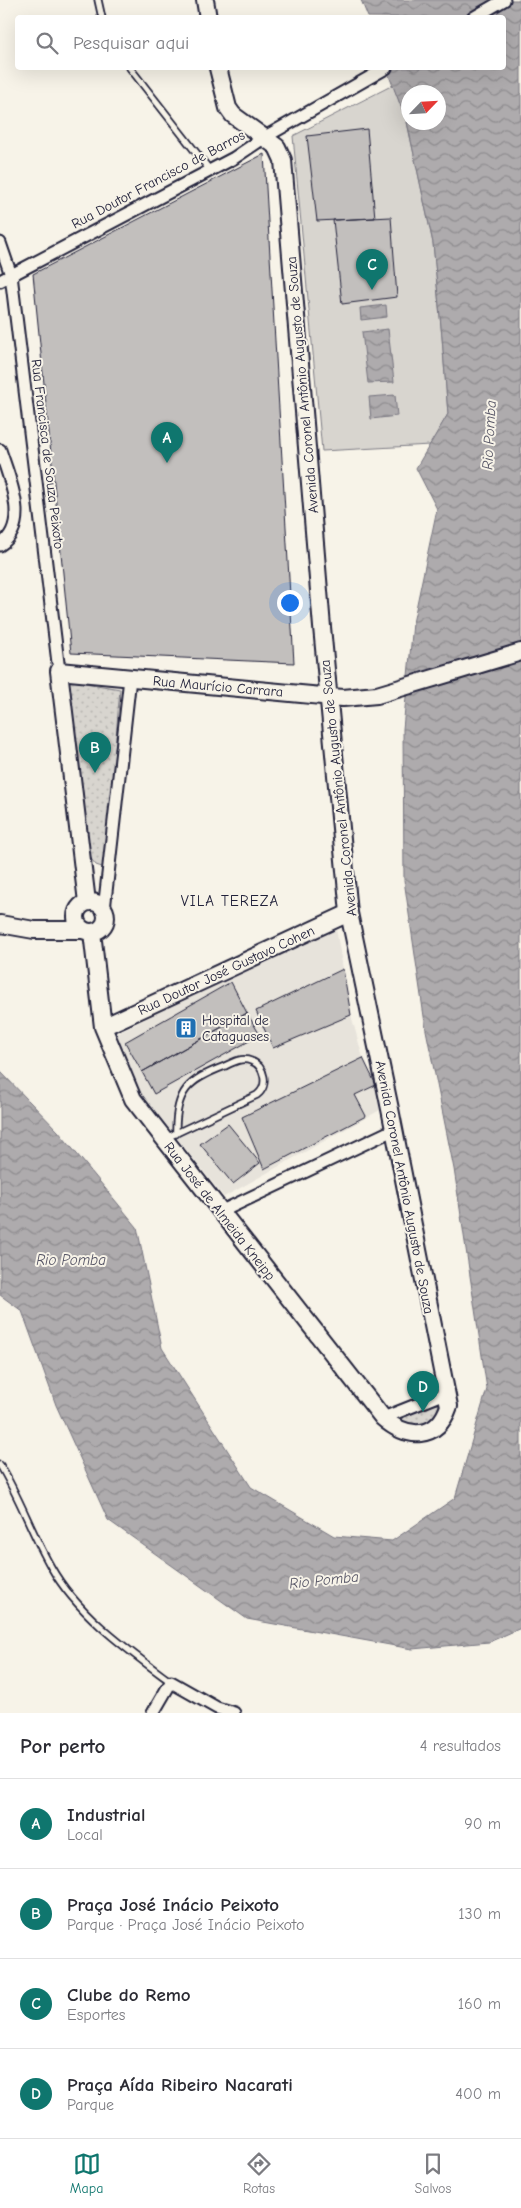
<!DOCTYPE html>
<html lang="pt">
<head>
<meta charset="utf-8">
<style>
  :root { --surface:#fff; --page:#f2f2f3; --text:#2b2b33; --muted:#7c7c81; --line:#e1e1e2; --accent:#0f766e }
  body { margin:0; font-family:"Comic Neue",sans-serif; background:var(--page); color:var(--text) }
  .compass { position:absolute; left:401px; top:85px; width:45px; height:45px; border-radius:50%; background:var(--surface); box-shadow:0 5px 20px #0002; rotate:65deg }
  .you { position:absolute; left:289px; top:602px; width:18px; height:18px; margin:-12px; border:4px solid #fff; border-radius:50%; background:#1a73e8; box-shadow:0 0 0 8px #1a73e833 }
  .badge { display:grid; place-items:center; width:32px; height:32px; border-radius:50%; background:var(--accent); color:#fff; font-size:16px; font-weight:700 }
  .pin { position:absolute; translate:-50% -41px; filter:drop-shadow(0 1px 2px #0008) }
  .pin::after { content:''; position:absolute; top:26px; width:18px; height:15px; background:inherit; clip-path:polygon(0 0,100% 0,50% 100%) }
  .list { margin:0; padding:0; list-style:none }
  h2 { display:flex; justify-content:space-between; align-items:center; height:65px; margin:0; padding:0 20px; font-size:21px }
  h2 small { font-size:16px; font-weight:400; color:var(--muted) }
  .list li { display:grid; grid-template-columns:32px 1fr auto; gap:15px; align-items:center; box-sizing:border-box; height:90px; padding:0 20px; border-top:1px solid var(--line) }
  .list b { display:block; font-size:19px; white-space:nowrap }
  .list p { margin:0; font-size:16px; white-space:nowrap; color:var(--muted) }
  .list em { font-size:16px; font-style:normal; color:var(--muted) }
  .icon { flex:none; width:28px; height:28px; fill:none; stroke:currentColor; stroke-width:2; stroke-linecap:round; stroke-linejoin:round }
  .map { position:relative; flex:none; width:521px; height:1713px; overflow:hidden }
  .search { position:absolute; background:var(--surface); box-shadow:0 5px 20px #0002; left:15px; right:15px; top:15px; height:55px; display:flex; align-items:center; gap:12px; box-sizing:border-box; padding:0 18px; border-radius:5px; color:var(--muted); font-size:19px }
  .sheet { height:425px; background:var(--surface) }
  nav { display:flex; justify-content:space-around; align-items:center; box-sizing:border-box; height:70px; border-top:1px solid var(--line); background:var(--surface); font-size:14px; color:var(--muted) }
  nav a { display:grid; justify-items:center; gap:2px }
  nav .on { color:var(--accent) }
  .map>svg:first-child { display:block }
  .built { fill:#e7e3db }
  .green { fill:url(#green-dots); stroke:#7d7c85 }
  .pitch { fill:#d8d5cf; stroke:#7d7c85 }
  .water { fill:url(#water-waves); stroke:#76747f; fill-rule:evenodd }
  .building { fill:#c2bfbd; stroke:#22223b }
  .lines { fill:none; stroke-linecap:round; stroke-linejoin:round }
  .lane-casing { stroke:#22223b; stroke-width:9 }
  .street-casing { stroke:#22223b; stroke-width:15 }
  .secondary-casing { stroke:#22223b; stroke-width:20 }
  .lane { stroke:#f7f3e8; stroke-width:5.5 }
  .street { stroke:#f7f3e8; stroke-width:11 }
  .secondary { stroke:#f7f3e8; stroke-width:16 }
  .labels { text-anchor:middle; stroke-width:4; stroke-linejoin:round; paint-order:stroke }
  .street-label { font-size:14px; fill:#22223b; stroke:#f7f3e8 }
  .poi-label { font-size:14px; fill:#22223b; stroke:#f7f3e8; text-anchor:start }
  .water-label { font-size:15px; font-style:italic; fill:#535263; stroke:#f7f3e8 }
  .neighbourhood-label { font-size:15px; letter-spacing:1px; fill:#22223b; stroke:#f7f3e8 }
</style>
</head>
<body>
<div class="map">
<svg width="521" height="1713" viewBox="0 0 521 1713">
  <defs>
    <pattern id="green-dots" width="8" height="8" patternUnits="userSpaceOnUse" patternTransform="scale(1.25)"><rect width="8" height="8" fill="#d8d5cf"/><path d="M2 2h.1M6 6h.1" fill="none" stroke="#b9b7b3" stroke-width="1.8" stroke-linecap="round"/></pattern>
    <pattern id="water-waves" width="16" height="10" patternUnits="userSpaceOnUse" patternTransform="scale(1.25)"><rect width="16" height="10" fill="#aeabad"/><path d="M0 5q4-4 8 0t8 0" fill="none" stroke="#8d8b8e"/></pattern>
  </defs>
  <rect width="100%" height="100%" fill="#f7f3e8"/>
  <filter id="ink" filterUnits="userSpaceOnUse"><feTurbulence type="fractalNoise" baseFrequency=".02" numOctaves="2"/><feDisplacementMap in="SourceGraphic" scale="10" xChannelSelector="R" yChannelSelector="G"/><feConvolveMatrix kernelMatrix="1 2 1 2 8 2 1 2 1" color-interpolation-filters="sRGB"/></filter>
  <g filter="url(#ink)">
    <path class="built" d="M335,923L351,1015L363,1058L376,1085L380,1110L224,1197L141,1093L116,1034Z"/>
    <path class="green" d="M67,680L120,689L105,868L96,865L88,855Z
      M439,1404L437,1422L427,1429L390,1418L427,1405Z"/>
    <path class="pitch" d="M393,85L407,122L433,243L442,337L448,414L430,445L322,451L293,136Z"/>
    <path class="water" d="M361,0H519L521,5V1628L489,1642L412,1649L247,1619L108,1520L56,1405L22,1311L0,1295V1071L58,1131L137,1227L162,1348L251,1487L334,1536L392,1541L455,1498L487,1389L454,1169L426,1030L404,880L403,729L413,623L437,509L416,468L448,414L442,337L433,243L407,122L386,68H504V18L368,17ZM408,92H438V122H408Z
      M386,305L387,317L361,320L360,308Z
      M388,329L394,382L368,383L362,332Z
      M395,395L397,416L371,419L369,397Z"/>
    <path class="building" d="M367,129L375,218L317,221L307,136Z
      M264,154L294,663L71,653L33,274Z
      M391,217L397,297L342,304L333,220Z
      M343,969L351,1015L273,1048L256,1011Z
      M231,982L247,1013L142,1072L125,1042Z
      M247,1013L260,1035L154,1094L142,1072Z
      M363,1058L376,1085L355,1095L366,1116L264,1169L242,1117Z
      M228,1124L260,1163L233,1184L200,1144Z"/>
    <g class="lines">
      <g class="lane-casing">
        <path id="lane" d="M98,0L102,18
          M130,68L209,169
          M166,1138L257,1095C269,1086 265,1066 251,1061C242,1057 233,1062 225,1066C188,1080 175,1091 176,1134
          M0,1465C20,1498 32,1534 51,1567C77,1614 128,1650 171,1682"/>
      </g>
      <g class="street-casing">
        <path id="street" d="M473,18L504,0
          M0,243L11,275L59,671
          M0,281L234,158L265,137L386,68
          M0,450C9,478 31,525 0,545
          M104,910L130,678
          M220,1212L393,1130
          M383,1418L446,1393
          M153,1713L171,1682L217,1708L234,1713"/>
      </g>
      <g class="secondary-casing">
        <path id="secondary" d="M205,0L208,18
          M76 917a15 15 0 1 1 30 0a15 15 0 1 1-30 0Z
          M87,902L59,671L343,698L377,695L521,652
          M0,924L34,930H82
          M92,932L103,1027L133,1099L383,1418C407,1439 437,1441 449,1406L390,1109L349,913L322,627L283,160L277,147L233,115L228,108L218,68
          M103,1027L349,913"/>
      </g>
      <use href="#lane" class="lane"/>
      <use href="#street" class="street"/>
      <use href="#secondary" class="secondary"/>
    </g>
  </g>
  <defs>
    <g id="building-square" transform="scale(1.125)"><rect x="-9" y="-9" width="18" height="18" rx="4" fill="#1f6fb2" stroke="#f7f3e8"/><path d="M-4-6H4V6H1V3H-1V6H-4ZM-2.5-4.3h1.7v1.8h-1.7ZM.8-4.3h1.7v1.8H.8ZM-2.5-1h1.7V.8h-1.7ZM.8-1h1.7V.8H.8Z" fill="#fff"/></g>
  </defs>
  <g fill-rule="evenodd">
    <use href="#building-square" x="186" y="1028"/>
  </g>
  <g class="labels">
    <g class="street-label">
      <text transform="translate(158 179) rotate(-28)" y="5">Rua Doutor Francisco de Barros</text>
      <text transform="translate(302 385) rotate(-95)" y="5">Avenida Coronel Antônio Augusto de Souza</text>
      <text transform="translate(48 454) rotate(83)" y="5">Rua Francisca de Souza Peixoto</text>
      <text transform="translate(218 686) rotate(5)" y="5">Rua Maurício Carrara</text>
      <text transform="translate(338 788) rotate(-96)" y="5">Avenida Coronel Antônio Augusto de Souza</text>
      <text transform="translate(226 970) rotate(-25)" y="5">Rua Doutor José Gustavo Cohen</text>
      <text transform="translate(405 1187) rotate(79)" y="5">Avenida Coronel Antônio Augusto de Souza</text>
      <text transform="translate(220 1211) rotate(52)" y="5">Rua José de Almeida Kneipp</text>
    </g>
    <g class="poi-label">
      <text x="202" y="1025">Hospital de<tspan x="202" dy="16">Cataguases</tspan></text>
    </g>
    <g class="water-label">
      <text transform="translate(489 435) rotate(-87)" y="5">Rio Pomba</text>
      <text x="71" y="1265">Rio Pomba</text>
      <text transform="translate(324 1580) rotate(-6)" y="5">Rio Pomba</text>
    </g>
    <g class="neighbourhood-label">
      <text x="230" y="906">VILA TEREZA</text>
    </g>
  </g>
</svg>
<svg class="compass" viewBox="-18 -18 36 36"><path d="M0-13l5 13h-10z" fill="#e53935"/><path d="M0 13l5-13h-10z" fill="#7c7c81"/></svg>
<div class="you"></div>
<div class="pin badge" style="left:167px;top:463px">A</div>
<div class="pin badge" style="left:95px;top:773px">B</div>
<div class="pin badge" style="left:372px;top:290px">C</div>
<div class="pin badge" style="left:423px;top:1412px">D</div>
<div class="search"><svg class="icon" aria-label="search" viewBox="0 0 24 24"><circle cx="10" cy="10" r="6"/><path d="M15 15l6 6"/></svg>Pesquisar aqui</div>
</div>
<section class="sheet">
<h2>Por perto<small>4 resultados</small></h2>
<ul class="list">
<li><span class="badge">A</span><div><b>Industrial</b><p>Local</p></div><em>90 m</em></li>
<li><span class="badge">B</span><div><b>Praça José Inácio Peixoto</b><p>Parque · Praça José Inácio Peixoto</p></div><em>130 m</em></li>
<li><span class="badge">C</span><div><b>Clube do Remo</b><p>Esportes</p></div><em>160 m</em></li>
<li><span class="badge">D</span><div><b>Praça Aída Ribeiro Nacarati</b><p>Parque</p></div><em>400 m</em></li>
</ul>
</section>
<nav>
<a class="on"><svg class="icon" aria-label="map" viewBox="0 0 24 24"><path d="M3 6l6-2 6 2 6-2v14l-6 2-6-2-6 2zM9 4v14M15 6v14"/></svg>Mapa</a>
<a><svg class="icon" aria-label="directions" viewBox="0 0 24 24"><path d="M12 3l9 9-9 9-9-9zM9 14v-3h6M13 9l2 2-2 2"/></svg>Rotas</a>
<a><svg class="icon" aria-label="saved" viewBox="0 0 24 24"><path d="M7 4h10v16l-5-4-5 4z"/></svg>Salvos</a>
</nav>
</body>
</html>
